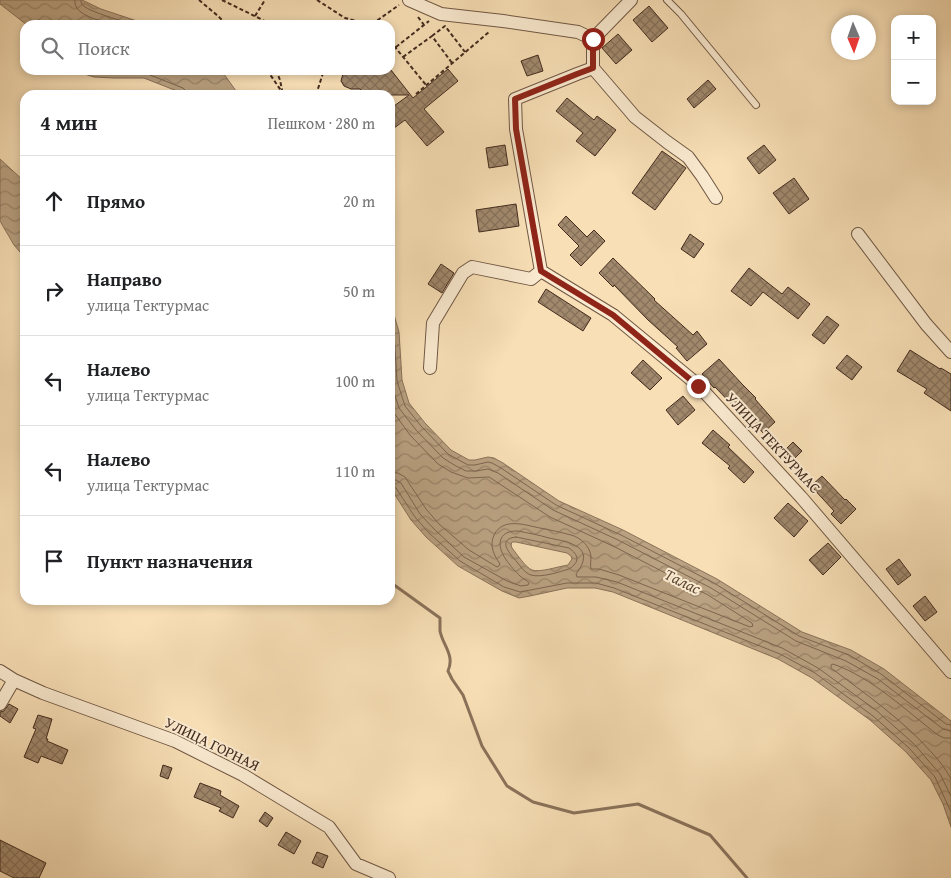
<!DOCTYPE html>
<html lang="ru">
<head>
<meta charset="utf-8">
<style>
  :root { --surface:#fff; --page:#f6f6f6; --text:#202124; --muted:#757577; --line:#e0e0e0 }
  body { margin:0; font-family:"Gentium Book Plus",serif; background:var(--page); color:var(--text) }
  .controls { position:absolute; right:15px; top:15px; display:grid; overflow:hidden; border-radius:10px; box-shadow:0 2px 8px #0003 }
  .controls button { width:45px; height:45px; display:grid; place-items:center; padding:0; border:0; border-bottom:1px solid var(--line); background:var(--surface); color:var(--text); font:25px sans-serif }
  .compass { position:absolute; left:831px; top:15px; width:45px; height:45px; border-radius:50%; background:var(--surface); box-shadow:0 2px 8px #0003; rotate:178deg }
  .stop { position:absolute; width:15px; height:15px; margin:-11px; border:4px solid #8f2418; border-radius:50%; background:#fff }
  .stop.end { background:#8f2418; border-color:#fff; box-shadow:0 1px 5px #0008 }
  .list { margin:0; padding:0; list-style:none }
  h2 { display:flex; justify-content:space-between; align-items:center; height:65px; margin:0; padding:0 20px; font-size:21px }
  h2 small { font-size:16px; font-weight:400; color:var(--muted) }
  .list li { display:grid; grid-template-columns:32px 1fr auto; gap:15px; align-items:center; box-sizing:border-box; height:90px; padding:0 20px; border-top:1px solid var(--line) }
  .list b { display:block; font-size:19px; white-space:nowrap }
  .list p { margin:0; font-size:16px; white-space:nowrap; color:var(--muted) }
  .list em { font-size:16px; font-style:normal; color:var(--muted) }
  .icon { flex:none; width:28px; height:28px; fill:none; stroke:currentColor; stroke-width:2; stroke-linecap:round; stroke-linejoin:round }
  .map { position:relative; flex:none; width:951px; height:878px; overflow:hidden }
  .search { position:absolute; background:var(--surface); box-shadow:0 2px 8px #0003; left:20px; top:20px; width:375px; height:55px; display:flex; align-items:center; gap:12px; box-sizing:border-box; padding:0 18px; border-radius:15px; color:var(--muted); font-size:19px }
  .panel { position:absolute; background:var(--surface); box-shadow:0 2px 8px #0003; left:20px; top:90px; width:375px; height:515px; border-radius:15px }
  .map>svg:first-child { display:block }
  .water { fill:url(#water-waves); stroke:#8a725a; fill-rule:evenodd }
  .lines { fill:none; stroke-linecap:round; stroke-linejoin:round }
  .shore { stroke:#7e6650; stroke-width:1 }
  .stream { stroke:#8a725a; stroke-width:3 }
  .building { fill:url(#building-cross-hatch); stroke:#432b1e }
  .service-casing { stroke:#705844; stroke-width:8 }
  .minor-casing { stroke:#705844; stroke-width:14 }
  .path { stroke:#432b1e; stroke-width:2; stroke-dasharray:4 2.5; stroke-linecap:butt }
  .service { stroke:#faead0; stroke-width:6 }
  .minor { stroke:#faead0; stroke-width:12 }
  .route { stroke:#8f2418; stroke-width:6 }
  .labels { text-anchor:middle; stroke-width:4; stroke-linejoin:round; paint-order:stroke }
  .street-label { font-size:15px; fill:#432b1e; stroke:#faead0 }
  .water-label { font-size:16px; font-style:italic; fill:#614937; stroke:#faead0 }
</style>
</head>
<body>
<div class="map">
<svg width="951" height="878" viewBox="0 0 951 878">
  <defs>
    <pattern id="water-waves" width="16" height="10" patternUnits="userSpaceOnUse" patternTransform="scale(1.25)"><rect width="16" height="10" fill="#baa282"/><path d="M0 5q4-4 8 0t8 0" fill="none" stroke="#99846a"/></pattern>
    <pattern id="building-cross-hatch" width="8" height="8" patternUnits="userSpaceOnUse" patternTransform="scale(1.25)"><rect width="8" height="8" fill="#a1896d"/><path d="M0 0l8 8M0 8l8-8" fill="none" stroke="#857059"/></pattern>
  </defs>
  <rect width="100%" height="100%" fill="#f8dfb6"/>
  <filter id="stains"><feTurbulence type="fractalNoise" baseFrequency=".004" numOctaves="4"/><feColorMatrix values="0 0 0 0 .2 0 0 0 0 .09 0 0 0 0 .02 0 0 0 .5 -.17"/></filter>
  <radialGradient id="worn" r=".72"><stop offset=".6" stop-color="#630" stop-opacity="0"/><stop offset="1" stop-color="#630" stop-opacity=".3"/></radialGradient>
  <path class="water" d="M0,0H82L101,9L149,25H27L0,4Z
    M77,70H221L239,95H187L144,78H114L94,77L78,72Z
    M0,159L25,182V258L14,245L0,221Z
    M390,310L394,315L399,332L402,380L409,403L425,423L451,450L469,460H475L488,457L494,458L503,463L559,501L623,530L717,579L802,632L851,650L884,669L951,721V827L943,804L931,780L906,752L870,720L812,678L778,659L613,592L595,588H567L530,596L519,598L502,591L458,566L426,537L411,520L390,487ZM512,542H516L567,553L571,556L572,559L568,565C560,566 539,573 532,570C525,567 517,554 512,548L511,545Z"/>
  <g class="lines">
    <path class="shore" d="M75,0C75,4 75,5 77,8C82,17 105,22 115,25
      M81,0C81,1 81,3 82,4C85,11 126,22 135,25
      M89,70L95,72L114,73H145L183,88L186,91V95
      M390,320L394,333L397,381L405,406L421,426L448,454L468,465H475L488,462L492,463L501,468L556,505L621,535L714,583L799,636L849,655L881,674L946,724L951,725
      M390,369L391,383L399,408L416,430L443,458L456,466L466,471H476L488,469L498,473L553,510L618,540L711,588L796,641L846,661L878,679L943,729L951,731
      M390,404L394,413L410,435L438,464L451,472L468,478L489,477L550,517L615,547L708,595L752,623L753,626L750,627L619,575L599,569H591C590,565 591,561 591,556C589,545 581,538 571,535C560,532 550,530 540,528C525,525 503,517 494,535C489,546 494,555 500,564L499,566L497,567L469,550L439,524L426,509L405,477L398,473L390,472
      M390,479L396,480L401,483L420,514L434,529L464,557L507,581L521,586L528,585L529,583C527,580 523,579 520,576C512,568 496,551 501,539C504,532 511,531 518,531C528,533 539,535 549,538C570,542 597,547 576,574L577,577H596L617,582L782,648L818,668L877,711L914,744L940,774L951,796
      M390,485L396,488L415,517L429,533L460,561L504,587L520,592L567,583H596L614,588L780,654L815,673L873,716L909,748L935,777L951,812
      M516,537L569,548C579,555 580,562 569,569C559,572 541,578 531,575C525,573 521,567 517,562C510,554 496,539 516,537Z
      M951,738H944L938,735C905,710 873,678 833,664L831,665V668C867,695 903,720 933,754C940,762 946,769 951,779"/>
    <path class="stream" d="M390,582L440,618C440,622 440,627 440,631C443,646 455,655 448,671L452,679L463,695L482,746L507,786L533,802L574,813L638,804L710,835L747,878"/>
  </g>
  <path class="building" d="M649,6L668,28L652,42L633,20Z
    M618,34L632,50L616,64L602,48Z
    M538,55L543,71L527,76L521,61Z
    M448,69L458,81L424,109L444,132L427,146L405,120L390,131V109L409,95H365L360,89H351L344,86L341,81L344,70H391L413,98Z
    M708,80L716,89L694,108L687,99Z
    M567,98L594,120L597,116L616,130L595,156L576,141L583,133L556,111Z
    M505,145L508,165L489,168L486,148Z
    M764,145L776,160L759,174L747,158Z
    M662,151L686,168L655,210L632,193Z
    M794,178L809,199L789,214L773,193Z
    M516,204L519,226L479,232L476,210Z
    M566,216L587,237L594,230L605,241L581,266L570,255L579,246L558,225Z
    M690,234L704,244L694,258L681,249Z
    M613,258L655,299L654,300L693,335L697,331L707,344L687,361L676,348L678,347L648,320L614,285L613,287L599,273Z
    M441,264L454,273L442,293L428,284Z
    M749,268L782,294L788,287L810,304L798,319L763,292L751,306L731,291Z
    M546,289L591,318L583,331L538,302Z
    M827,316L839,325L824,344L812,335Z
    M910,350L940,369L941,368L951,374V411L924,393L927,389L897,371Z
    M847,355L862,367L852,380L836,368Z
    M719,359L742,384L756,398L755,399L775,422L763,433L743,410L740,413L715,387L714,388L702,374Z
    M643,360L662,378L650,390L631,373Z
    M683,396L695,410L678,425L666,410Z
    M713,430L730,445L728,447L754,472L744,483L728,468L730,466L702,443Z
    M793,442L802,451L790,463L781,454Z
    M822,476L845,500L846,499L856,509L841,524L831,514L834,511L811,486Z
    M788,503L808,521L794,537L774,518Z
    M828,543L841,557L823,575L809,560Z
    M899,559L911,575L898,585L886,569Z
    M925,596L937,612L925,621L913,606Z
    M9,704L18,709L10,723L0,716V712L4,711Z
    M38,715L52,719L46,739H48L47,741L68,750L62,764L41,756L38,763L24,757L36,729L33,728Z
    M163,765L172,768L168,779L160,776Z
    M200,783L221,791L220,795L239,806L233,818L219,811L221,808L194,797Z
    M265,812L273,818L267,827L259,821Z
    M286,832L301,841L294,854L278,845Z
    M0,840L46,863L39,878H14L0,871Z
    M317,852L328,856L323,868L312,863Z"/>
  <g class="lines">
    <g class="service-casing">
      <path id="service" d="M667,0L681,14L756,105"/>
    </g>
    <g class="minor-casing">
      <path id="minor" d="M409,0L441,14L503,21L578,32L593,39
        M631,0L593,39V68L577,74L515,99L516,129L541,271L613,315L698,385L801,497L951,672
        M593,68L635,117L667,142L688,157L702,176L716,198
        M858,234L926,324L951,352
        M430,368L433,323L463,273L472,267L531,279L541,271
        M0,671L14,680L43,693L175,741L243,775L329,827L356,864L389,878
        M0,704L14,680"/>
    </g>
    <path class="path" d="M199,0L218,16L227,25
      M222,0L273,25
      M317,0L345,18L364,23L375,22
      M255,16L265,0
      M418,17L424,25
      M377,25L375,22L399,5
      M432,36L445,26L465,52
      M390,41L426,85
      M396,47L429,21
      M403,57L432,36L452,63
      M267,70L284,95
      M276,70L280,80L282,90
      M416,94L489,32
      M316,95L324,70"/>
    <use href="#service" class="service"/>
    <use href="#minor" class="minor"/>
  </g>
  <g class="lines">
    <path class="route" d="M593,39V68L577,74L515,99L516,129L541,271L613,315L698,386"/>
  </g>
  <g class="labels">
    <g class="street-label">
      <text transform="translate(773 443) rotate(47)" y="5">УЛИЦА ТЕКТУРМАС</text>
      <text transform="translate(212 744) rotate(26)" y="5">УЛИЦА ГОРНАЯ</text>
    </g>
    <g class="water-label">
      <text transform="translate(683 581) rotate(26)" y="6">Талас</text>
    </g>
  </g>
  <rect width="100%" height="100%" filter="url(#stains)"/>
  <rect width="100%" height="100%" fill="url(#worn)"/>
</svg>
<div class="controls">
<button>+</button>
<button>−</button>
</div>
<svg class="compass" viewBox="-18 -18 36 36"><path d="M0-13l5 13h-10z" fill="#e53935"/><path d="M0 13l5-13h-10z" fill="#757577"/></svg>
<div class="stop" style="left:593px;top:39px"></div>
<div class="stop end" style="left:698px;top:386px"></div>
<div class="search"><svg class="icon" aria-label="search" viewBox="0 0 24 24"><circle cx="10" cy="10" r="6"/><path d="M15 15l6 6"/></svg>Поиск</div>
<section class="panel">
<h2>4 мин<small>Пешком · 280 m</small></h2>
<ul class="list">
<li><svg class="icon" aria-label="ahead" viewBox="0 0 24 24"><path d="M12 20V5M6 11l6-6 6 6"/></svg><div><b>Прямо</b></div><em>20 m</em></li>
<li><svg class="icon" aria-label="right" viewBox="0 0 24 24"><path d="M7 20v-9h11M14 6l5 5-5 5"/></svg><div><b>Направо</b><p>улица Тектурмас</p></div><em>50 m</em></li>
<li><svg class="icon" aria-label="left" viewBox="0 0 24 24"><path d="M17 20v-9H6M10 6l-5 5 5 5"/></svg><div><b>Налево</b><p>улица Тектурмас</p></div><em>100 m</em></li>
<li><svg class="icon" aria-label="left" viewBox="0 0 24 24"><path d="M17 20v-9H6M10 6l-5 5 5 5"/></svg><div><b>Налево</b><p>улица Тектурмас</p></div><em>110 m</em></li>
<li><svg class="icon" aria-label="arrive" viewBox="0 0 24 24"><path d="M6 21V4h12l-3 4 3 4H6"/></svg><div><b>Пункт назначения</b></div></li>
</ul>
</section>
</div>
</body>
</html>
